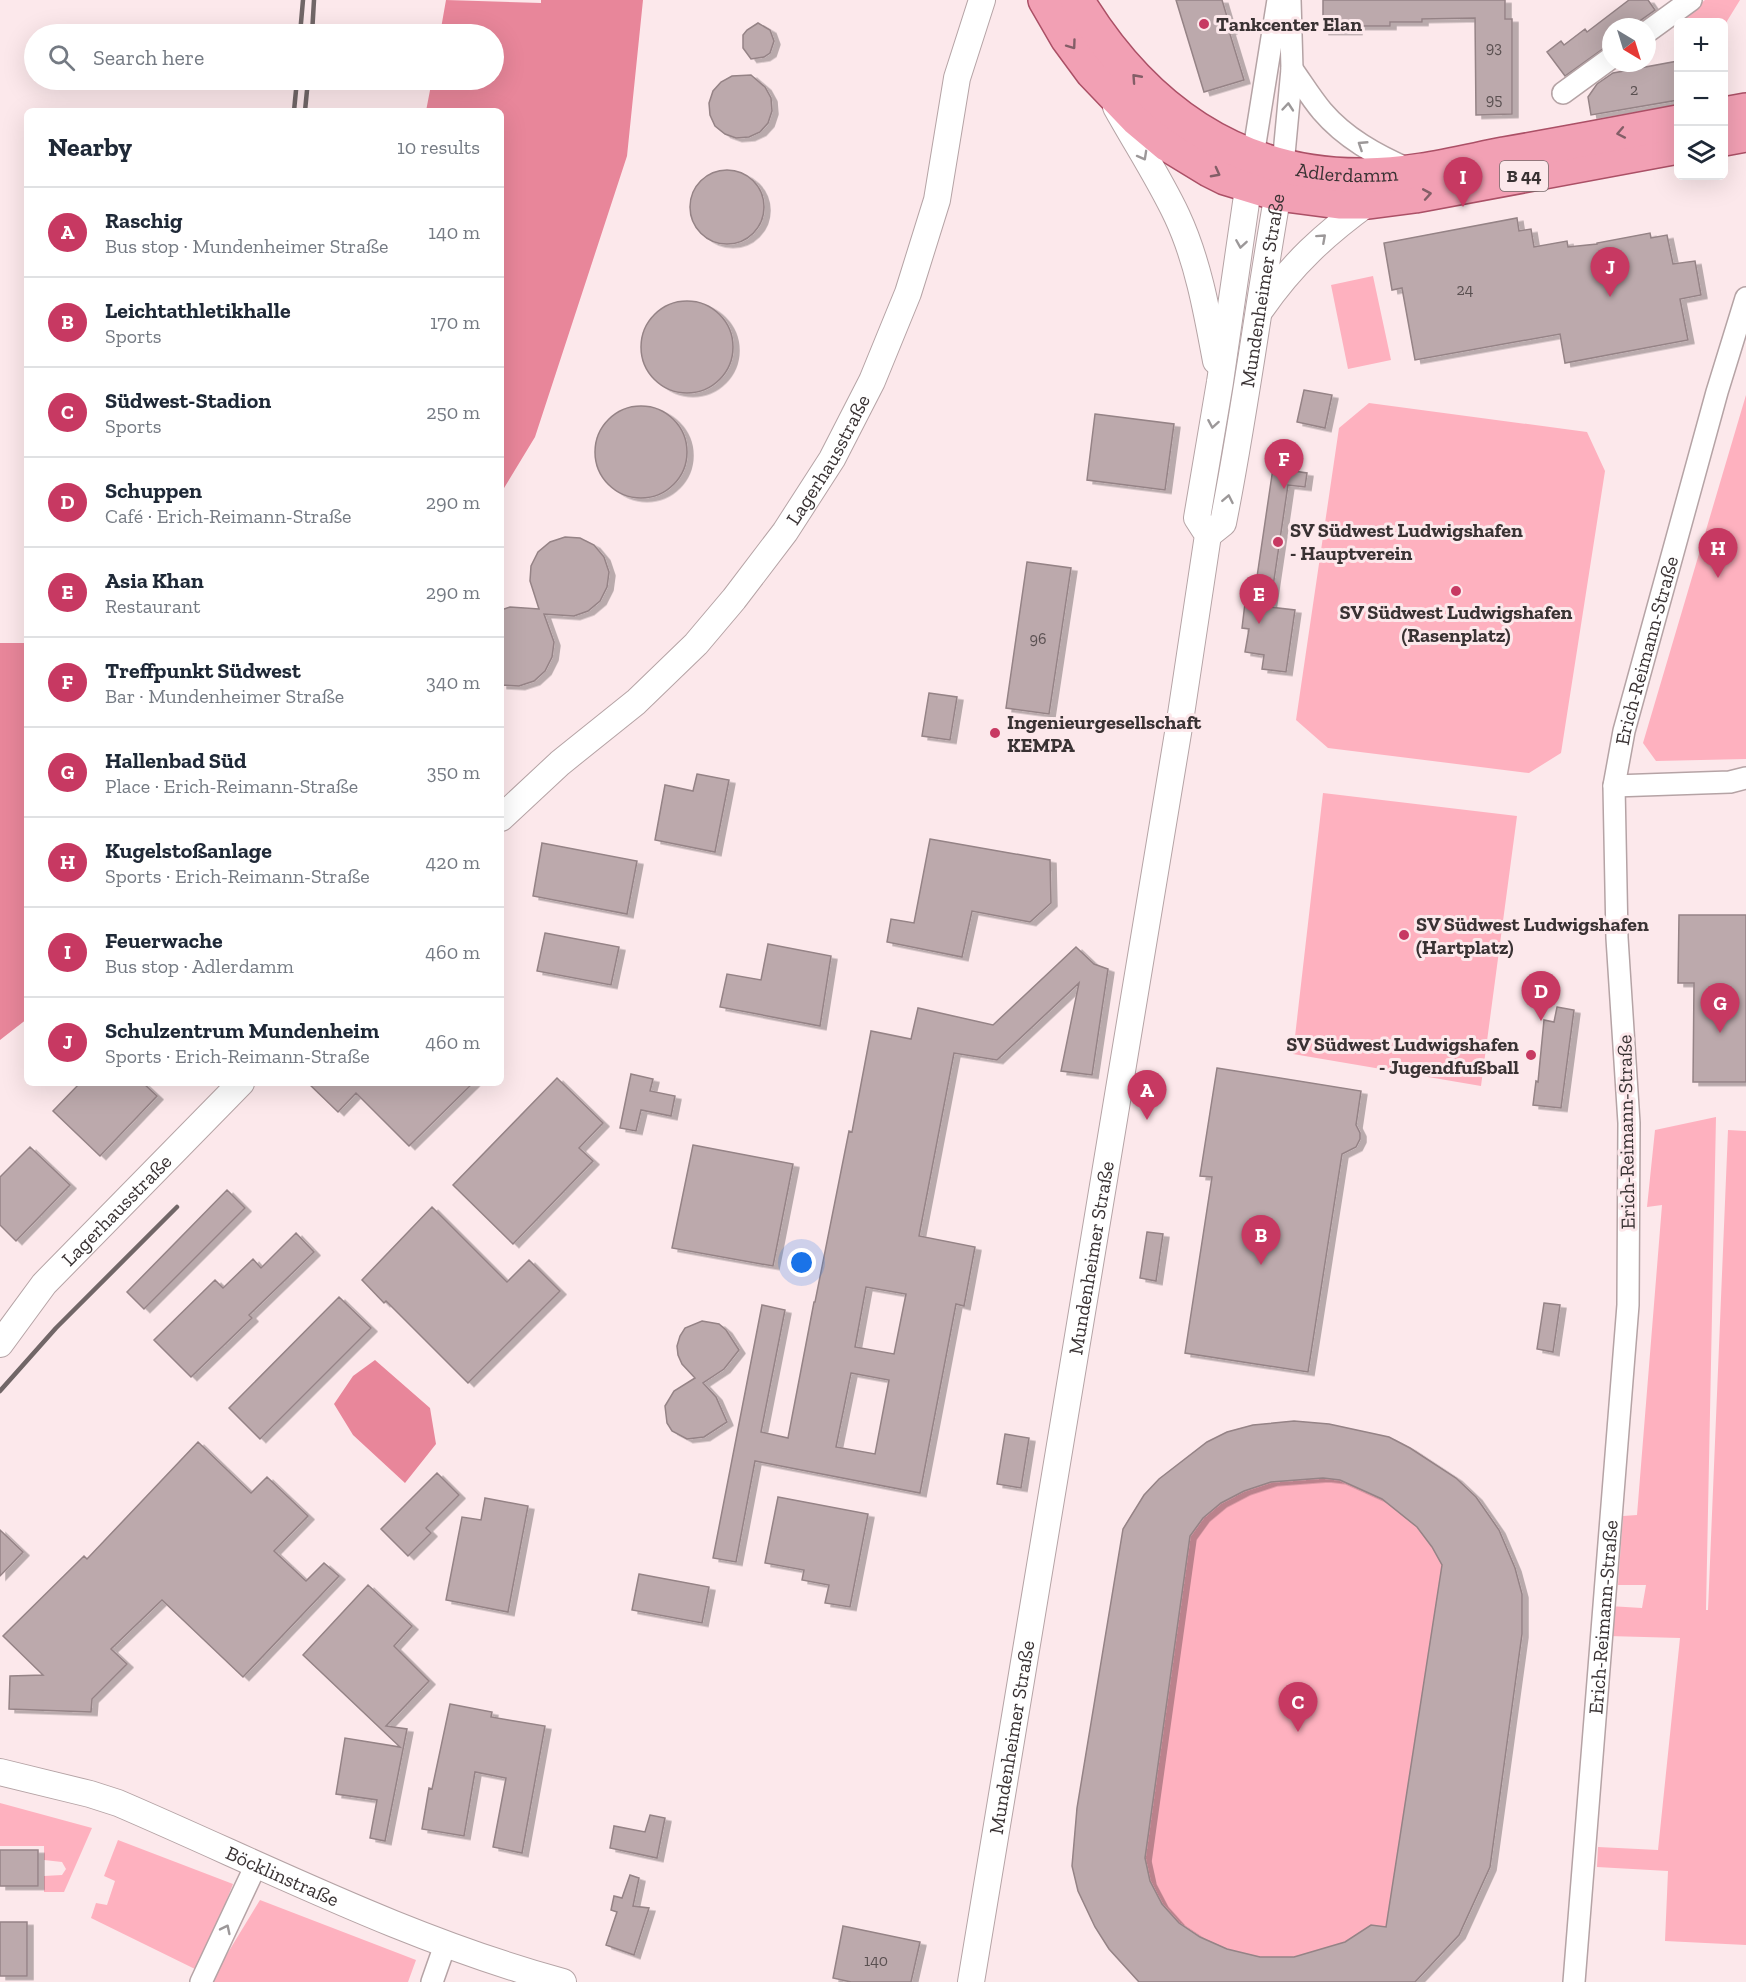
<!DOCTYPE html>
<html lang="en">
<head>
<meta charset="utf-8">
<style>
  :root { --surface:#fff; --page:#f2f2f3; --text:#1f2937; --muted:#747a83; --line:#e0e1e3; --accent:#c73962 }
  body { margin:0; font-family:"Zilla Slab",serif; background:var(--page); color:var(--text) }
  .controls { position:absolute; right:18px; top:18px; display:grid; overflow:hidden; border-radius:9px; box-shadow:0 6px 24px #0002 }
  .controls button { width:54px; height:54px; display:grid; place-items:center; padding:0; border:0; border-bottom:2px solid var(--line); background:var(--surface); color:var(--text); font:30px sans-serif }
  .compass { position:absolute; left:1602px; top:18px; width:54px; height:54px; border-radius:50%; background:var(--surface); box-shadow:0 6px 24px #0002; rotate:142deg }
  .you { position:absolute; left:802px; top:1263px; width:21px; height:21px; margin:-15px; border:4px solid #fff; border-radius:50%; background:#1a73e8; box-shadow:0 0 0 9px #1a73e833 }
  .badge { display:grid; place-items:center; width:39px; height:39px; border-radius:50%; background:var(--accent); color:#fff; font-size:20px; font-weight:700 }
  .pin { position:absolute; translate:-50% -50px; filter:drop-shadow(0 2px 3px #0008) }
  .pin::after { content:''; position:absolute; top:32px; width:21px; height:18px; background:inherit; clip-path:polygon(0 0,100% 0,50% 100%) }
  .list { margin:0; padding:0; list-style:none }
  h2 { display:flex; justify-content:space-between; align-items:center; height:78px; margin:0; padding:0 24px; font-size:26px }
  h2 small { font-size:20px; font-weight:400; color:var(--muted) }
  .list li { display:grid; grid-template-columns:39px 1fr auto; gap:18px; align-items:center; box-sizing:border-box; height:90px; padding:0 24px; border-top:2px solid var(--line) }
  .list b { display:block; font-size:22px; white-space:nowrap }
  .list p { margin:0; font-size:20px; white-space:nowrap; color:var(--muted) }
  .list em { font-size:20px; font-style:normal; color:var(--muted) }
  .icon { flex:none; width:33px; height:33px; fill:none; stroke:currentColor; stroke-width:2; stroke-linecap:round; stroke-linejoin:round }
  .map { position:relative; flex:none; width:1746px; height:1982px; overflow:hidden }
  .search { position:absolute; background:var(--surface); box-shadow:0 6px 24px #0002; left:24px; top:24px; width:480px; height:66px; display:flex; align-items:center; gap:15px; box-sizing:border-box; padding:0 21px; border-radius:33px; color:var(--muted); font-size:22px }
  .panel { position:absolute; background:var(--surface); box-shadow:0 6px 24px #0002; left:24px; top:108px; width:480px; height:978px; border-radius:9px }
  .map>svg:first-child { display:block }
  .green { fill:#feb1bf }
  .water { fill:#e8869a }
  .building { fill:#bca9ac; stroke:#958386; stroke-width:1.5; fill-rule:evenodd; filter:url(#shadow) }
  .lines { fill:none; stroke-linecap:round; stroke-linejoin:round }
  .minor-casing { stroke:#b5a3a5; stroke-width:24 }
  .tertiary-casing { stroke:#b5a3a5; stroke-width:28 }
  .primary-casing { stroke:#ab5066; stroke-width:36 }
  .minor { stroke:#fff; stroke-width:21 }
  .tertiary { stroke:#fff; stroke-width:26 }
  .primary { stroke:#f2a0b4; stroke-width:33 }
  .rail { stroke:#716667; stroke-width:4.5 }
  .oneway { stroke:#835e67 }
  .oneway2 { stroke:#9c9899 }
  .poi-dot { fill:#c73962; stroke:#fce8eb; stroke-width:2 }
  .labels { text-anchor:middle; stroke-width:6; stroke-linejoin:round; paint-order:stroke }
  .number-label { font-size:16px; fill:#5a5051 }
  .shield { fill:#fce8eb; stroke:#74696a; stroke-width:1.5 }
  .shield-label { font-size:18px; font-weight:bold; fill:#393233 }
  .poi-label { font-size:20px; font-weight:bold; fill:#393233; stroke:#fce8eb; text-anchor:start }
  .street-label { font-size:20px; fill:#393233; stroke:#fce8eb }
</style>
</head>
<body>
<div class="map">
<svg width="1746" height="1982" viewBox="0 0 1746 1982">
  <defs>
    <filter id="shadow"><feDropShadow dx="6" dy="3.5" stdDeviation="0" flood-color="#0004"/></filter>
  </defs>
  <rect width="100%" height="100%" fill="#fce8eb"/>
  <path class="green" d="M1705,0H1740L1724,26V22H1686L1687,14Z
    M1373,276L1391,360L1348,369L1331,285Z
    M1746,395V759L1656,761L1643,743Z
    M1369,403L1587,432L1605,471L1561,753L1529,773L1328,748L1296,720L1339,428Z
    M1323,793L1517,816L1481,1086L1293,1054Z
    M1716,1117L1706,1610H1708L1728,1130L1746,1131V1945L1665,1941L1668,1871L1597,1867L1598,1847L1658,1850L1680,1638L1608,1636L1609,1606L1642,1608L1646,1585H1618L1623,1516L1637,1515L1662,1205L1647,1207L1655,1130Z
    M1294,1421L1388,1437L1411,1448L1456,1478L1476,1497L1499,1530L1515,1568L1522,1594V1634L1490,1867L1459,1935L1415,1982H1139L1109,1949L1095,1927L1078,1891L1072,1866L1077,1808L1123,1529C1141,1495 1161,1478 1191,1455C1203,1446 1215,1436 1230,1431C1251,1424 1272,1423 1294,1421Z
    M0,1803L92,1828L64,1892H44V1876L62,1875L66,1869L62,1862L44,1860V1846H0Z
    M118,1840L233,1884L199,1971L91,1918L96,1903L107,1905L115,1881L104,1876Z
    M260,1900L416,1960L408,1982H210Z"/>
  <path class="water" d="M446,0L541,3V0H643L627,156L535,437L501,493V111H426L432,80H494V34H440Z
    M0,643H27V1019L0,1040Z
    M375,1360L430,1408L436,1444L405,1483L353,1435L334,1404L353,1376Z"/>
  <path class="building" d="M1176,0H1222L1231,30L1229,31L1244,80L1204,92Z
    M1323,0H1505V19H1512V114L1476,115L1475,18L1422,19V22H1390V26H1356V31H1323Z
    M1629,0H1648L1655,10L1631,27H1611V43L1565,76L1547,52L1561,41L1564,45L1585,29L1587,32Z
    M758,23L770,30L774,41L770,53L764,57L751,59L743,48V35L747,30Z
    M1678,61V100L1591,115L1588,97L1597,84L1613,73Z
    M751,75L765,87L771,98L772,111L768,123L760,132L749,137L736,138L725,134L715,126L710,115L709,103L713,91L721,82L732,76Z
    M690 207a37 37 0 1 1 74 0a37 37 0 1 1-74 0Z
    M1517,218L1519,231L1531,229L1534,247L1567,241L1568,247L1597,244V243L1650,233L1651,238L1667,235L1673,264L1695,261L1701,295L1680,299L1688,340L1565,363L1560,334L1415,360L1402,288L1392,290L1384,243Z
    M641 347a46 46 0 1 1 92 0a46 46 0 1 1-92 0Z
    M1304,390L1332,395L1325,428L1297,422Z
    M595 452a46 46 0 1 1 92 0a46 46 0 1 1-92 0Z
    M1095,414L1174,424L1165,490L1087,480Z
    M1273,468L1307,473L1305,487L1288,485L1270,607L1295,610L1286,672L1262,669L1264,655L1245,652L1249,629L1242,628L1245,603L1253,604Z
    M565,537L580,538L594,545L604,557L609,572L607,587L600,601L588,611L574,616L544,614L554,642L552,657L545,671L534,681L519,686L501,685V610L510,607L539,609L530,581L531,566L538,552L550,542Z
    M1027,562L1071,568L1049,714L1006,708Z
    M929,693L957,697L950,740L922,736Z
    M697,774L729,780L715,852L655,840L665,785L693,791Z
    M930,839L1050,860L1051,903L1030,922L972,911L962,957L887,942L891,919L914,923Z
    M542,843L637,861L627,914L533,896Z
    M1679,915H1746V1082H1693L1694,983H1678Z
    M545,933L619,947L611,985L537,971Z
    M768,944L831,956L820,1026L720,1007L727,974L761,980Z
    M1076,947L1094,964L1108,969L1092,1075L1061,1071L1079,983L997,1060L954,1053L919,1236L975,1247L964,1306L956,1304L920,1493L755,1461L736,1562L713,1558L762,1305L785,1310L761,1432L788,1438L814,1302H815L849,1131L852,1132L871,1031L911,1039L918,1008L993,1025ZM866,1287L906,1294L894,1354L855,1347ZM851,1373L889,1380L875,1454L836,1447Z
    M1557,1007L1574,1010L1561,1108L1533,1105L1536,1081L1538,1082L1544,1020L1554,1022Z
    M1217,1068L1361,1091L1356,1125L1360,1133V1139L1356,1147L1342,1154L1308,1372L1185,1353L1212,1177L1200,1176Z
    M631,1074L653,1079L650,1091L675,1096L671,1116L641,1110L636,1131L620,1128Z
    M557,1078L603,1123L579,1148L593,1161L513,1244L453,1185Z
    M80,1083H143L157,1096L100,1156L53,1111Z
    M308,1083H473L409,1146L356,1093L338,1112Z
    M693,1145L793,1164L773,1266L672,1248Z
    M30,1147L70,1185L16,1241L0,1225V1177Z
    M227,1190L245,1208L144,1309L127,1292Z
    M432,1207L507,1282L529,1260L560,1291L468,1383L386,1301L384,1303L362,1280Z
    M1147,1232L1163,1234L1156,1281L1140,1278Z
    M296,1233L314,1252L249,1315L252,1318L191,1377L154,1340L215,1280L223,1288L253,1259L261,1268Z
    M339,1297L371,1328L260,1439L229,1408Z
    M1544,1303L1560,1305L1553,1352L1537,1349Z
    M702,1321L719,1324L726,1330L739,1350L724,1369L703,1383L716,1397L727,1422L704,1437L687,1439L672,1431L667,1423L665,1406L674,1391L695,1378L682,1364L678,1355L677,1346L680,1336L685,1328Z
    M1294,1421L1329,1424L1389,1437L1410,1448L1456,1478L1476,1497L1499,1530L1515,1568L1522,1594V1634L1490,1867L1459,1935L1415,1982H1139L1109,1949L1095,1927L1078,1891L1072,1866L1077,1808L1123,1529L1144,1495L1159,1479L1207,1442L1227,1432L1253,1425ZM1323,1478L1340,1480L1382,1499L1417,1527L1432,1547L1442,1565L1386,1927L1371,1925L1345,1942L1294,1957H1260L1227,1949L1200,1937L1179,1923L1162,1904L1150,1881L1145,1858L1190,1536L1203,1518L1221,1503L1244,1491L1271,1482Z
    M1005,1434L1029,1438L1021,1488L997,1484Z
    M198,1442L251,1493L267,1477L308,1516L274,1551L306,1581L324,1563L339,1576L243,1677L162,1600L111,1649L127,1664L92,1699L91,1712L9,1709L10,1676L43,1675L3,1636L84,1556L87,1559Z
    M437,1473L459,1495L426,1528L431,1533L408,1556L381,1529Z
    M778,1497L868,1514L850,1607L825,1603L829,1585L802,1580L804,1570L765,1563Z
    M485,1498L528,1506L508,1612L446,1600L462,1517L481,1520Z
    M0,1530L23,1552L0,1576Z
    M639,1574L709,1587L702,1623L632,1610Z
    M368,1585L412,1626L394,1646L429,1681L386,1726L407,1729L385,1841L370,1838L377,1800L336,1794L345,1738L400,1747L303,1655Z
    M450,1704L492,1712L491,1717L545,1726L522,1853L493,1847L506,1778L475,1772L464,1836L422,1829L429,1788L432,1789Z
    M650,1815L665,1818L657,1858L610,1848L614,1826L645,1832Z
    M0,1850H38V1886H0Z
    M630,1875L639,1878L633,1906L649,1908L634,1955L606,1945L617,1912L611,1910L614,1896L622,1898Z
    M0,1922H27V1976H0Z
    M843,1926L920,1942L911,1982H851L833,1978Z"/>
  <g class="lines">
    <g class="minor-casing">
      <g id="minor">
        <path d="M1647,32L1691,0"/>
        <path d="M1292,69C1302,83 1311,98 1322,111C1345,138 1376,155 1408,169"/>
        <path d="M1563,93L1611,58"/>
        <path d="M1253,156L1278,0"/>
        <path d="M1283,165L1292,69L1290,0"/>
        <path d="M1614,786L1730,782L1746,778"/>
        <path d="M201,1982L256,1865"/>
        <path d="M432,1982L445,1945"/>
        <path id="s1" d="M1574,1982L1628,1305L1629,1123L1617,938L1614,786L1624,731L1717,392L1746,298"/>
      </g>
    </g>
    <g class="tertiary-casing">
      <g id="tertiary">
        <path d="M1116,107C1136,143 1159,178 1177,216C1198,261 1207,312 1216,361"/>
        <path d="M1261,309C1292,264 1325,234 1369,202"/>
        <path id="s2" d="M1208,535L1223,523C1246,408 1260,291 1281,176"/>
        <path id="s3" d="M501,818L560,763L636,702L696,644L734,599L785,532L832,459L872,381L908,293L937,200L957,78L982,0"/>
        <path id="s4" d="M0,1344L44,1284L241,1083"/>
        <path id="s5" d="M0,1772L90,1794L118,1803C265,1866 408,1940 563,1982"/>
        <path id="s6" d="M971,1982L1180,721L1208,535L1197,518L1220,382L1251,168"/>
      </g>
    </g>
    <g class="primary-casing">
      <g id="primary">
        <path d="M1045,0L1067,38L1092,72L1137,119L1168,145L1209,170L1225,178L1278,194L1339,202H1369L1415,196L1678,147"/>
        <path id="s7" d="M1077,0C1142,107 1236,177 1365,175C1412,175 1458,163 1504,154C1562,144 1620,133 1678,122"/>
        <path d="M1724,114L1746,110"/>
        <path d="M1724,139L1746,135"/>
      </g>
    </g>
    <use href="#minor" class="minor"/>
    <use href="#tertiary" class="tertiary"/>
    <use href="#primary" class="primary"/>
    <path class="rail" d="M300,34L303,0
      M312,34L314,0
      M294,111L297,80
      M305,111L308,80
      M0,1391L56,1328L177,1207"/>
  </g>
  <defs><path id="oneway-chevron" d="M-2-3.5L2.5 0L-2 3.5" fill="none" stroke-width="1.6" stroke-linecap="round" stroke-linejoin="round" transform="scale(1.5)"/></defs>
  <g class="oneway">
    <use href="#oneway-chevron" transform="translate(1072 45) rotate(54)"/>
    <use href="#oneway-chevron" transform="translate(1136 78) rotate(-132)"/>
    <use href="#oneway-chevron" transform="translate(1621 133) rotate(169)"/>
    <use href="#oneway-chevron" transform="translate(1216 173) rotate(28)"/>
    <use href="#oneway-chevron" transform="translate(1427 194) rotate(-10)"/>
  </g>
  <g class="oneway2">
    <use href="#oneway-chevron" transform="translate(1288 107) rotate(-85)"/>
    <use href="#oneway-chevron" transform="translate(1362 145) rotate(-147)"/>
    <use href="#oneway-chevron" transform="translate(1143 156) rotate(61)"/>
    <use href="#oneway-chevron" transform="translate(1322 238) rotate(-42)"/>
    <use href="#oneway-chevron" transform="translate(1241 244) rotate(99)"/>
    <use href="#oneway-chevron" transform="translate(1213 424) rotate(100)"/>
    <use href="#oneway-chevron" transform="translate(1228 499) rotate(-79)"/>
    <use href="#oneway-chevron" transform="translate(226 1929) rotate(-64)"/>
  </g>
  <g class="poi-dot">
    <circle cx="1204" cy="24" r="6"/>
    <circle cx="1278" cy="542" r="6"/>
    <circle cx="1456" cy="591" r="6"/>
    <circle cx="995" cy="733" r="6"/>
    <circle cx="1404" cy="935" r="6"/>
    <circle cx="1531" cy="1055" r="6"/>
  </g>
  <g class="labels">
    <g class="number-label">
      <text x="1494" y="53">93</text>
      <text x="1634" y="95">2</text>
      <text x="1494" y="105">95</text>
      <text x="1465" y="295">24</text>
      <text x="1038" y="644">96</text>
      <text x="876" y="1966">140</text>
    </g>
    <rect class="shield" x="1500" y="161" width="48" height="30" rx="4.5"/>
    <g class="shield-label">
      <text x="1524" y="182">B 44</text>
    </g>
    <g class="poi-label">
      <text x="1216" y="31">Tankcenter Elan</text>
      <text x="1290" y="537">SV Südwest Ludwigshafen<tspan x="1290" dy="23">- Hauptverein</tspan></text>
      <text x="1456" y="619" text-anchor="middle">SV Südwest Ludwigshafen<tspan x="1456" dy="23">(Rasenplatz)</tspan></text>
      <text x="1007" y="729">Ingenieurgesellschaft<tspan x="1007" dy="23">KEMPA</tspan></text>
      <text x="1416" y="931">SV Südwest Ludwigshafen<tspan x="1416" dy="23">(Hartplatz)</tspan></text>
      <text x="1519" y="1051" text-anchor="end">SV Südwest Ludwigshafen<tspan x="1519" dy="23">- Jugendfußball</tspan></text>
    </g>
    <g class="street-label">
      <text dy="7" stroke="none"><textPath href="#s7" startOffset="336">Adlerdamm</textPath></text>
      <text dy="7" stroke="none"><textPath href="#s2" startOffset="255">Mundenheimer Straße</textPath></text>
      <text dy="7" stroke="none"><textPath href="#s3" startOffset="489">Lagerhausstraße</textPath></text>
      <text dy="7" stroke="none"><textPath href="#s1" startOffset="1338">Erich-Reimann-Straße</textPath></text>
      <text transform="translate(1626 1132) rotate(-91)" y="7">Erich-Reimann-Straße</text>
      <text dy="7" stroke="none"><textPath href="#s4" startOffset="178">Lagerhausstraße</textPath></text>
      <text dy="7" stroke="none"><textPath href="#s6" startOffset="734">Mundenheimer Straße</textPath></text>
      <text dy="7" stroke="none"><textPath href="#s1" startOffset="366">Erich-Reimann-Straße</textPath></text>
      <text dy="7" stroke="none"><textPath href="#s6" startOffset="248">Mundenheimer Straße</textPath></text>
      <text dy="7" stroke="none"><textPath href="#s5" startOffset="302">Böcklinstraße</textPath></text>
    </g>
  </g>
</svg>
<div class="controls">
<button>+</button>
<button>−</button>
<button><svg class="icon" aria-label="layers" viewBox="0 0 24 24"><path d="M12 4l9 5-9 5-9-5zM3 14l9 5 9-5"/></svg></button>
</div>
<svg class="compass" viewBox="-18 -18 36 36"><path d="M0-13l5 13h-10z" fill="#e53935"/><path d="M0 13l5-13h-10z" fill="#747a83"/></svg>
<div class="you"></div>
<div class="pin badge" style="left:1147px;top:1120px">A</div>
<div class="pin badge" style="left:1261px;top:1265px">B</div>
<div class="pin badge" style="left:1298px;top:1732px">C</div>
<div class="pin badge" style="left:1541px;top:1021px">D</div>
<div class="pin badge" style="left:1259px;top:624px">E</div>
<div class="pin badge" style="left:1284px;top:489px">F</div>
<div class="pin badge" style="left:1720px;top:1033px">G</div>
<div class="pin badge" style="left:1718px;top:578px">H</div>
<div class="pin badge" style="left:1463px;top:207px">I</div>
<div class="pin badge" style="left:1610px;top:297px">J</div>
<div class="search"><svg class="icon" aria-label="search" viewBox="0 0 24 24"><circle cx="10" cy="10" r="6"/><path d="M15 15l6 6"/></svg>Search here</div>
<section class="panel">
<h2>Nearby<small>10 results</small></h2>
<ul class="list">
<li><span class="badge">A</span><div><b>Raschig</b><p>Bus stop · Mundenheimer Straße</p></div><em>140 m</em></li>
<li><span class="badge">B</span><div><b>Leichtathletikhalle</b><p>Sports</p></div><em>170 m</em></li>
<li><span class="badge">C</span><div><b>Südwest-Stadion</b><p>Sports</p></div><em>250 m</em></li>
<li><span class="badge">D</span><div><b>Schuppen</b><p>Café · Erich-Reimann-Straße</p></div><em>290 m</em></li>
<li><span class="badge">E</span><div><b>Asia Khan</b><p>Restaurant</p></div><em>290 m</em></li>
<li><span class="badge">F</span><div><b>Treffpunkt Südwest</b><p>Bar · Mundenheimer Straße</p></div><em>340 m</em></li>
<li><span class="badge">G</span><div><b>Hallenbad Süd</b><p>Place · Erich-Reimann-Straße</p></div><em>350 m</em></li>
<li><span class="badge">H</span><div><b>Kugelstoßanlage</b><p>Sports · Erich-Reimann-Straße</p></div><em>420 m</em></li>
<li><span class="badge">I</span><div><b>Feuerwache</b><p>Bus stop · Adlerdamm</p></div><em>460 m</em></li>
<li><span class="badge">J</span><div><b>Schulzentrum Mundenheim</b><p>Sports · Erich-Reimann-Straße</p></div><em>460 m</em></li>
</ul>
</section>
</div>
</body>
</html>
